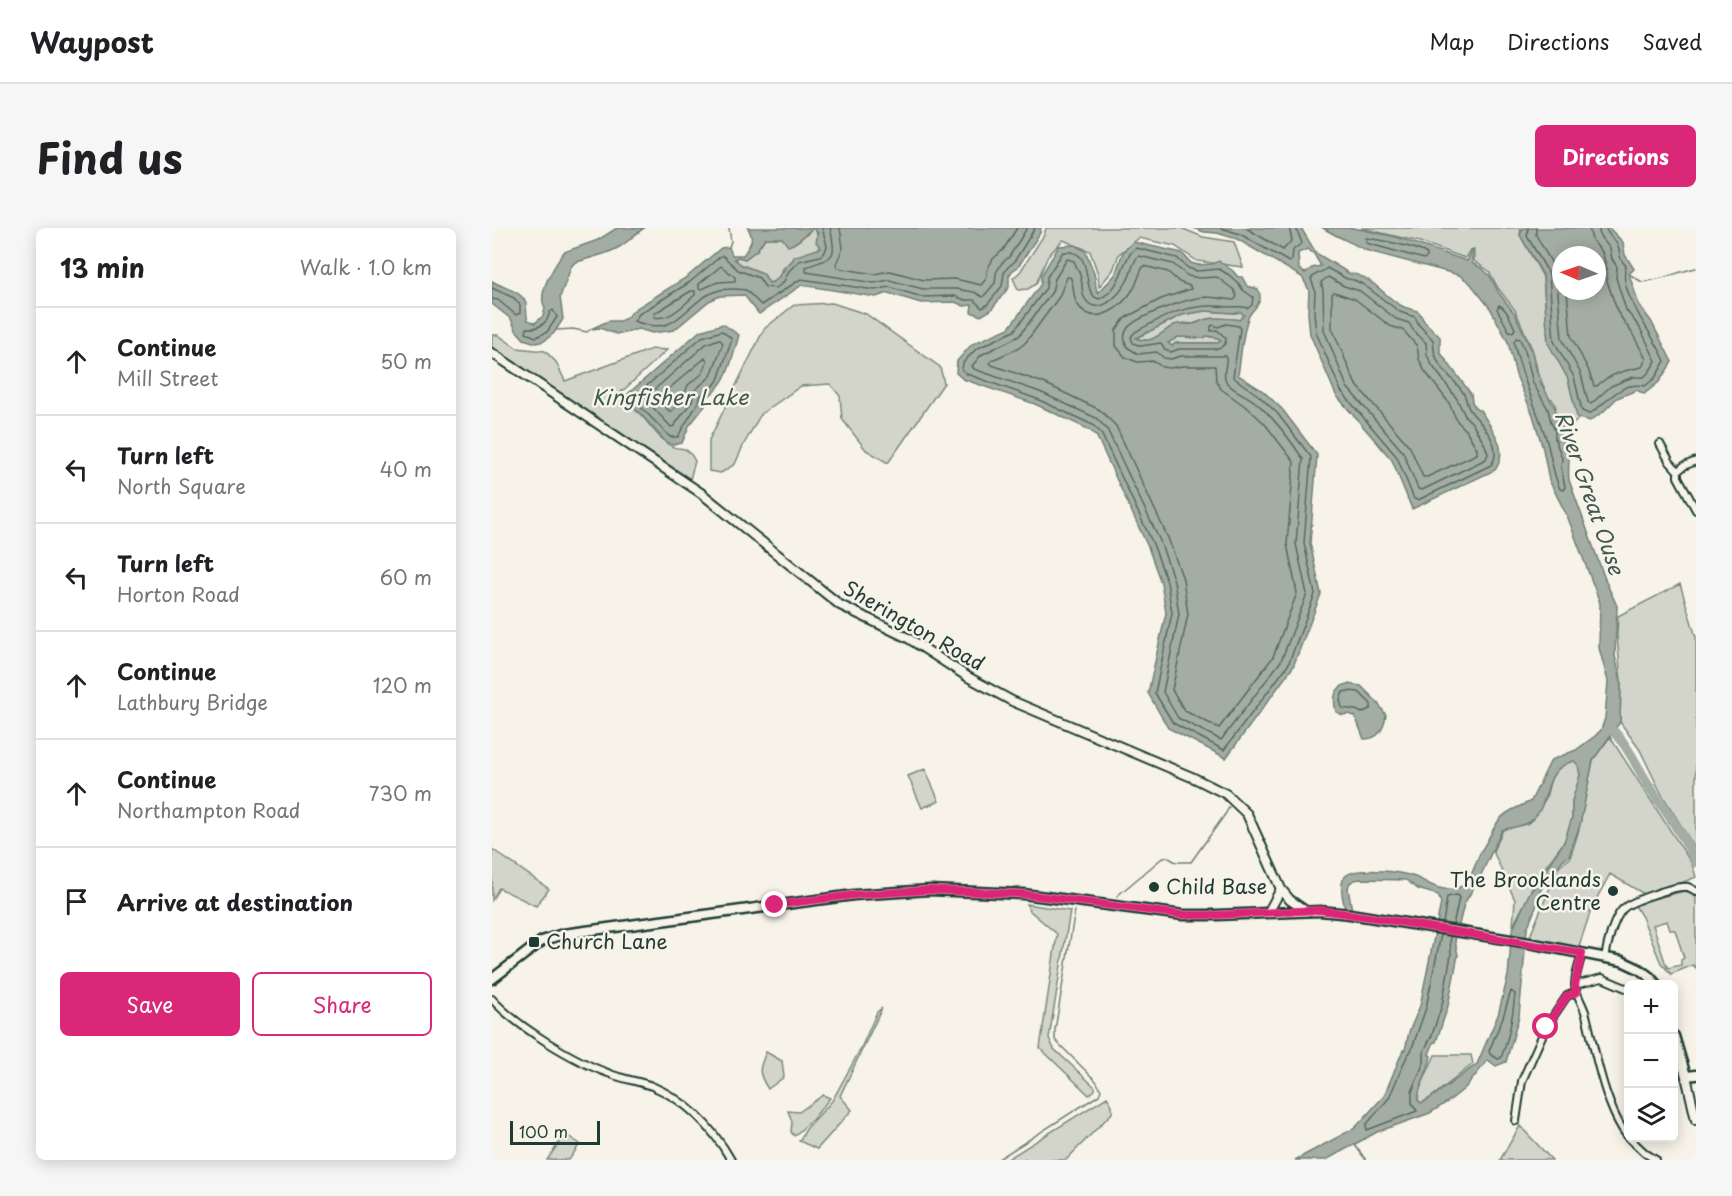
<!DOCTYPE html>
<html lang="en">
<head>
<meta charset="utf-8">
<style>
  :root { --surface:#fff; --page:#f6f6f6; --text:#202124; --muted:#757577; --line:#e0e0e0; --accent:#db2777 }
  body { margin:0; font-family:"Playpen Sans",sans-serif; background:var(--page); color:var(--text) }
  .controls { position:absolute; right:18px; bottom:18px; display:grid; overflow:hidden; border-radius:9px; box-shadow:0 3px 15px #0003 }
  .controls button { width:54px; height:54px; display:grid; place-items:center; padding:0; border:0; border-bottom:2px solid var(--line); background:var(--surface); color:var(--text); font:30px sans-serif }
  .compass { position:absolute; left:1060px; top:18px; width:54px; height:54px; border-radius:50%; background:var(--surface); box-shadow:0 3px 15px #0003; rotate:272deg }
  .scale { position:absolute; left:18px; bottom:15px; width:90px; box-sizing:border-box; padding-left:6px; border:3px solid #1f3d34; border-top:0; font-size:16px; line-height:21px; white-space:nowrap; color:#1f3d34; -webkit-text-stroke:4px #f7f3e8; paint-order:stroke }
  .stop { position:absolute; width:18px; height:18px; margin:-14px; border:4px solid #db2777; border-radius:50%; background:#fff }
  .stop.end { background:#db2777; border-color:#fff; box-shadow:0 2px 6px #0008 }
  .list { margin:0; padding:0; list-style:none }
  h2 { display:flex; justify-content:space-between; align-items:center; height:78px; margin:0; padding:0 24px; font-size:26px }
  h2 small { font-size:20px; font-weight:400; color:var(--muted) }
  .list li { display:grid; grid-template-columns:39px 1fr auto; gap:18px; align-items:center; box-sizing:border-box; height:108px; padding:0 24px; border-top:2px solid var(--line) }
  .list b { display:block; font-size:22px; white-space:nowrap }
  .list p { margin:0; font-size:20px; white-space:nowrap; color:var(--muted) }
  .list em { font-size:20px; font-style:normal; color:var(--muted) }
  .actions { display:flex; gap:12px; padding:18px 24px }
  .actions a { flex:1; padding:14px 0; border:2px solid var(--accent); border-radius:9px; text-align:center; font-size:21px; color:var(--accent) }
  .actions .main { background:var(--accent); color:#fff }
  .icon { flex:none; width:33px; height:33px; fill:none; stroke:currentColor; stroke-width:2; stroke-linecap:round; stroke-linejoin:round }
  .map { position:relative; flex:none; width:1204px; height:932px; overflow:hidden; border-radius:9px }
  header { display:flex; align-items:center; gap:36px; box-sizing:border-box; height:84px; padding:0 30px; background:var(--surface); border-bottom:2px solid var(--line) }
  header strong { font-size:28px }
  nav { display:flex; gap:33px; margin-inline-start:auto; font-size:21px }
  .intro { display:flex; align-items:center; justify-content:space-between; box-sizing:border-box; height:144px; padding:0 36px }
  h1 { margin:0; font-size:42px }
  .button { padding:15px 27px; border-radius:9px; background:var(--accent); color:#fff; font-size:21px; font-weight:700 }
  main { display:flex; gap:36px; padding:0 36px }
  aside { flex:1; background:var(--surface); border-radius:9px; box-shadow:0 3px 15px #0003 }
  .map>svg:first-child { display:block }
  .green { fill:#d3d5ca; stroke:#79897f; stroke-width:1.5; fill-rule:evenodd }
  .water { fill:#a4ada3; stroke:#6f8077; stroke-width:1.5; fill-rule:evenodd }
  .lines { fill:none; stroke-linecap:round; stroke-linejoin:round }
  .shore { stroke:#546a60; stroke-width:1.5 }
  .stream { stroke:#6f8077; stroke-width:1.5 }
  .river { stroke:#a4ada3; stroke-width:10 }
  .minor-casing { stroke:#1f3d34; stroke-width:10 }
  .tertiary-casing { stroke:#1f3d34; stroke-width:12 }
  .secondary-casing { stroke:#1f3d34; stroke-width:13 }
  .minor { stroke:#f7f3e8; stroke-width:6 }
  .tertiary { stroke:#f7f3e8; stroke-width:8 }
  .secondary { stroke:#f7f3e8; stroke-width:8 }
  .route { stroke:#db2777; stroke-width:8 }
  .poi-dot { fill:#1f3d34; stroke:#f7f3e8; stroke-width:2 }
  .labels { text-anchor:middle; stroke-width:5; stroke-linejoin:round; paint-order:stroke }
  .street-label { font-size:20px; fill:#1f3d34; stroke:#f7f3e8 }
  .poi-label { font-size:20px; fill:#1f3d34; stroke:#f7f3e8; text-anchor:start }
  .water-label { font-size:21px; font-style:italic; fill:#405950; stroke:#f7f3e8 }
</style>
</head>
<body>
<header>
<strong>Waypost</strong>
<nav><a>Map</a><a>Directions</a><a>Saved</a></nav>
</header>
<div class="intro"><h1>Find us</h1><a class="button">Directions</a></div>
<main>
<aside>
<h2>13 min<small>Walk · 1.0 km</small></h2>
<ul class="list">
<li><svg class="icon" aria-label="ahead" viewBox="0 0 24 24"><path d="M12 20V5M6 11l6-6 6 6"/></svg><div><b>Continue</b><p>Mill Street</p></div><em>50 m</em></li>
<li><svg class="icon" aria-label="left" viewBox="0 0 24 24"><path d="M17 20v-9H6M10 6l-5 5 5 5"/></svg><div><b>Turn left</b><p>North Square</p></div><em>40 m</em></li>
<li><svg class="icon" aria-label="left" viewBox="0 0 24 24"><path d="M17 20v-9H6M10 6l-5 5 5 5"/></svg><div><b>Turn left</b><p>Horton Road</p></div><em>60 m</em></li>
<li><svg class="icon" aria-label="ahead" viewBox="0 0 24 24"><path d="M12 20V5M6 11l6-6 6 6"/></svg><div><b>Continue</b><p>Lathbury Bridge</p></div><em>120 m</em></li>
<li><svg class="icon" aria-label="ahead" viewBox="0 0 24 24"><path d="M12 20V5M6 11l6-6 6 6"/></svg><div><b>Continue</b><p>Northampton Road</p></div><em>730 m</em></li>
<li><svg class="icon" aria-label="arrive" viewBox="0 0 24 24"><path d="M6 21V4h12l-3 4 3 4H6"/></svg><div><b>Arrive at destination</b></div></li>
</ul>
<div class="actions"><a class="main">Save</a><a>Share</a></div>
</aside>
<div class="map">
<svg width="1204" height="932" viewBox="0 0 1204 932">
  <rect width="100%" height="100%" fill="#f7f3e8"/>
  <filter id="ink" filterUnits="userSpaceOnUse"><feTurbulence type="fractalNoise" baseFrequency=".0167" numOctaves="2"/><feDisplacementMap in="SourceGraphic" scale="12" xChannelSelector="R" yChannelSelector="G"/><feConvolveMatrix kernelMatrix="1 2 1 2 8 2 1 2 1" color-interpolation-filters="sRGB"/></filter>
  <g filter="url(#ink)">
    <path class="green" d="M323,0L329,20C318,27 302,28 293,38C287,45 288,54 277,55L271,45L250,37L241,31L246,29L253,31L265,22L273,10H290L315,7L318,1Z
      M554,0H689L711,9L742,14L751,39L705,33L683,18L647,10L627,26L621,42L607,59L606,46L598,23L571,12L556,28L544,56L536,61L526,62L521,50L528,44L552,7Z
      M869,0H1029L1028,7L1051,49L1056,112L1076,151L1086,191L1076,202C1067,196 1060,190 1064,179L1060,171L1056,170L1045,141L1041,123L1023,82L1006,60L997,43L982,33V21L978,22L973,30L928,14Z
      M340,75L374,86L448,139L452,155L396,235L374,222L350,191L348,168L338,156L309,158L269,186L252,216L243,236L229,245L217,243V212L272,101L302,77Z
      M713,83L742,85L749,84L752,87L748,92C742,90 720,90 715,91C710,92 706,95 701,96C698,96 695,95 692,95C676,98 662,119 644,110L690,87Z
      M0,107H6L25,120L53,123L64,134L73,153L160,121L175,122L123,170C131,175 141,179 147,185C158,196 164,208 177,217C189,225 192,213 203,233L198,251L0,120Z
      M714,108L726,110L729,113L726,115H684L680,118L677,117L676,114L686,109L712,110Z
      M1188,356L1204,409V622L1169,565L1148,522L1128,494L1129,453L1125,408L1126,388Z
      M1118,509L1200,636L1204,649L1159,667L1152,666L1118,646L1100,679L1086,721L1036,713L1066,640L1078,630L1086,605L1101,532Z
      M1085,532L1087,536L1088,551L1080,573V595L1072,614L1046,649L1021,698L1023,672L1001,623L1013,598L1035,596L1040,592L1054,570L1060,546L1069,534Z
      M433,541L447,573L430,580L416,548Z
      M0,621L57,661L44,678L7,660L0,672Z
      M1192,663L1200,665L1204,670V740L1201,737L1179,746L1169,735L1150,689L1142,676ZM1175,693L1178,702H1183L1192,730L1189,732V737L1176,740L1174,737L1161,697Z
      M535,676L578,683L557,810L562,821L603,859V862L597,867L548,820L565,706L537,682Z
      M390,780L348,868L360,882L325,921L307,913L315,900L340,873L369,820L385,784Z
      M274,824L290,833L292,849L276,861C265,844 267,841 274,824Z
      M943,827H979L981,836L937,871L930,875L926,873V865Z
      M331,867L338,870L320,892L302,908L299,904L300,893L296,883L307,884Z
      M615,869L620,877V885L574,932H514Z
      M1028,898L1060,932H1008Z
      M73,906L88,916L77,932H55Z"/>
    <path class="water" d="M125,0H152C144,5 137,13 129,18C115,27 98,29 82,35L79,39L68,69L71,91L62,105L52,113L44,115L32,111L24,102L19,91L0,76V53C11,60 27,62 33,73C36,79 33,86 36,92L43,95L51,88L53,81C44,64 63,38 72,24L106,12Z
      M256,0H549L548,5L526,39L520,43L517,48V59L499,82L489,88L479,84L480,77L472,78L463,74L429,75L396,65L384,69L310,57L267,86L252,67L228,68L217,73L182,102L160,105L147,101L124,106L108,100L99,101L116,93H128L134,90L143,81L195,49L229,20L237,19L240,27H251C258,17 263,12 256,0ZM323,0L326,6L324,14L329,20L301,29V32C291,40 287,54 277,55L271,45L250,37L242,31L246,29L253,31L265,22L273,10H290L296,18C310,14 315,2 323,0Z
      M701,0H809L824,25L858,46C879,46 892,69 910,78C915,81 922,81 927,84L932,93L948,109V124L979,166L980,174L985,182H988C1000,201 1018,221 1003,242L920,281L900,232L844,167L818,106L816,85L817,62L810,49L745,11L725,5L712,4ZM816,21L822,26L829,38L820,40L813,45L807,41L806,25Z
      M831,0H862L904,9L975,33L980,22L981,23L980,35L991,41L998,48L1007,65L1023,86L1039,121L1047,152L1063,180L1066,196L1074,204L1070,205C1069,214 1076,221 1077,230C1077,238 1076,244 1077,252L1114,354L1125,378L1123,428L1129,453L1128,494L1101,532L1088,597L1077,628L1070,633L1048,663L1046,674L1035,701L1027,788L1014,834L1004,838L996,832L973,860L957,873L938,885L885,904L834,932H803L863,900L892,868L911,822H913L917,804L928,778L949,675L946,667L926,661L914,652L869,651L862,652L857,656L856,661L860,682L853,681C851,671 847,658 852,650C860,637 910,644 923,649C936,654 945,663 961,661C980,659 982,636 989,623C996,613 1000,601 1008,591C1015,582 1028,579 1039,573L1059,532L1084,522L1103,508L1109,502L1113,490L1116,453L1107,420L1108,375L1076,290L1057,252L1051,221L1041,187L1024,147L1016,114L998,80L978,55L967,47L873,22C859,14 845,9 831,0ZM1082,533L1086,537L1088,547L1080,573V590L1072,614L1037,666L1020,703L1016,748L1006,787L985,836L937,871L930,875L926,873C926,857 937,844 939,828L937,826L942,814H944L956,778L966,727L963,713L972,676L988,649L1010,602C1017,600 1026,599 1033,596C1063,582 1045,542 1082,533Z
      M1031,0H1117L1131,14L1133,27L1142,41L1137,46L1147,77L1159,93L1180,134L1167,154L1152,166L1145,162L1125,170L1111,184L1098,193L1085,189L1076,151L1056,115L1051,47L1028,7ZM1069,27H1105V63H1069Z
      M641,14L690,25L699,35L706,37L720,36L727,33L741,43L746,49H750L755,58L766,61C773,76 760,80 756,90C750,107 749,129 746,147L771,163L790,181L825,227L818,315L829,366L801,439L734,530L676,500L656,465L674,385L669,355L656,319L605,209L598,202L543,176L471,151L464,145L465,133L480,116L517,100L549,56V48L567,18L582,17L594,23C596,33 602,41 603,50C604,56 603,60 606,65L623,47L631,24ZM713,83L742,85L749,84L752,87L747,92C742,90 720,90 715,91C710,92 706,95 701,96C695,97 689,94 682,97C671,103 659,118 644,110L690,87ZM714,108L726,110L729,113L726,115H684L680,118L676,115L686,109L712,110Z
      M231,96L247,107C240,131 236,156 214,170L213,178L197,198L190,215L181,217L174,214L147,184L130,171L208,103Z
      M856,456L869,458L885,474L894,487C892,501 887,511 872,511L863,488L856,486L851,487L844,484C841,472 841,459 856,456Z"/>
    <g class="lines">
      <path class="shore" d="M330,0L335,18L333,24L328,28L307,33L297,43L291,55L284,60L273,59L267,50L246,42L230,27L198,54L147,86L142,93C189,111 190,74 225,63C233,60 245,61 254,62L269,77L309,51L383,62L397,59L430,69L463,68L473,72H482L490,80L495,77L510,58L512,45L516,39L522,34L543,0
        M338,0C346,32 341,29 314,39V44L382,55L397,52L431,61H464L482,64L491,69L503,55L504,45L509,36L517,29L535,0
        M348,0L351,20L344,36L346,40L382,46L398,43L432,52L463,51L489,57L494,51L496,40L501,31L511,22L525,0
        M729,0L748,6L797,34L800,32L801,22L810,15L804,0
        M754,0L791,22L800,12L797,0
        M1036,0L1035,8L1057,46L1062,113L1082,149L1090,183L1097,186C1117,175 1126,153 1153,158L1163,150L1173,133C1163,108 1124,63 1134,38C1126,29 1129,28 1126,18C1123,10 1115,8 1114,0
        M1044,0V7L1064,43L1070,111L1089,146L1096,174L1099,176L1119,158L1141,149H1152L1157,144L1164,133L1148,100L1134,82L1124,50L1125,39L1120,31L1118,20L1109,10L1106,0
        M874,10C889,12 922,18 935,26V29L932,31L874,15Z
        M644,20L685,30L696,40L705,43L727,41L737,47L747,56L751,62L761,69L760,77L756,80C749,78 744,79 737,79C698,74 676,86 643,104L639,109L641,115L649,118L669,115L673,122L679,124L687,121H727L733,116L734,110L725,102L719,103V98L722,97L726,99L734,96L747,98L748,101L741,149L767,168L785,185L819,229L812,315L823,366L796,437L732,522L681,495L663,465L680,385L675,354L661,316L609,205L601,197L545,171L475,146L470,142L471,135L484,121L522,103L554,60L555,49L571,24C605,19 587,66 607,71C633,59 627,33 644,20Z
        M647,28L681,36L696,48L707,50L725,49L742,62L745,69L742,72C732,71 723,69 713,69C697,70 644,88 635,101C631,107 632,113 635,119L646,126L665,124L672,130L679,131L689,128H734C736,136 729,146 735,155C742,163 754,167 763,174C781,189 798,211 811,231L804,316L815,366L789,433L729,512L686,490L671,464L687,386L682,353L668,313L615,201L604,190L548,164L482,141L480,138L489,127L527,108L560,64L563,51L575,31L582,33C584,39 588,44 589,51C591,57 589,63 592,69C604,92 628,67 635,53C640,45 640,33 647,28Z
        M229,38L243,49V53L226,54L210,61H207V56Z
        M652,38L676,44L687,54L698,58L699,61L669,71L633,90L624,102V118L633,129L645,134L661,133L670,139L678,140L691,138H723L724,152L729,161L757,181L773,196L802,234L795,316L805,365L781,429L727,500L693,483L680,462L696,386L691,351L676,310L624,198L608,182L552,155L500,137L498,135L500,132L527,120L534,114L567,69L575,49H578C583,57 580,67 585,76C603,102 631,78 642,60C646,53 647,44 652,38Z
        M835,40L855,51L862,52L872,57L908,84L923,89L927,97L941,112C942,116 941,122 943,126C947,143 966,153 973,168C975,174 975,180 980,185C991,197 1012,220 999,237L926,272L922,271L905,229L849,163L824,104L822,85L823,62L819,51C823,45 830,45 835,40Z
        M836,49L852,58L868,63L904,91L917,95L921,102L934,115L935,127L940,137L965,171L973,188L980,195L993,217L996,226L994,231L930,262L926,261L911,224L855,159L832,102L831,62L829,54Z
        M0,60L22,70L28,77V85L24,87L6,72L0,71
        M199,63H203V67C191,77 178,93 162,89L163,85Z
        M1075,63L1079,108L1096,141L1102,158H1105C1117,146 1134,142 1150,139L1154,131L1140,105L1126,85L1115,53V41L1110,24L1100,12L1097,0
        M842,64L863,71L898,98L911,102L925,118L927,131L932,142L957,175L965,193L974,202L985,221V226L935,249H931L918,219L863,155L840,100V66Z
        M1007,77C1015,81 1019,92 1023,101L1021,104L1017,103L1005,81Z
        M61,82L65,89L55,104L44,109L34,105L35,100C47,101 55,96 58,84Z
        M230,103L240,111L226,152L221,159L209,167C204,182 193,194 186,209H178L142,172V169L210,109Z
        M1024,110L1028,111L1033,123L1041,155L1056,181L1059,194L1063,203V211L1070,230L1069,239L1073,259L1071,262L1068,261C1060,244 1059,225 1053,207C1043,176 1028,146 1022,114Z
        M227,111L231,115L219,148L203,162L200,173L182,198L179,199L154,172V169L214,116Z
        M213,130L215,134L210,146L196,157L191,170L180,183H177L167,172V169Z
        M856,463L867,464L879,476V480L870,485L864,482L850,480L848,472L851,464Z
        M951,695L955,669L965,667L967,670L961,697
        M949,706L934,780L919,823L915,828L897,870L874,897L875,902L925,883L920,875V864L932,834V823L940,807L950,777L959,727L958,708
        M1019,763L1023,766C1021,787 1017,810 1009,830L1006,831L998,826L997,823L1011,789Z"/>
      <path class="stream" d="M237,19L239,13L237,0
        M1137,46L1150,54C1169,52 1185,44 1204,40
        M65,102L81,101L95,104L99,101
        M625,668L669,631L675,629L684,634H699L734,585L737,579
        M862,916L874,932
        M505,932L607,867L609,862L604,853L563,812V802L583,682"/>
      <path class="river" d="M1118,500C1136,516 1144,538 1157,558C1173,583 1192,607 1204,634"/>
      <g class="minor-casing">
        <path id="minor" d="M1168,216L1178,234L1186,243V249L1204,282
          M1186,243L1192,238L1204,233
          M1090,725C1088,735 1083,747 1083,757C1083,765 1092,778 1094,787C1103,823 1113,880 1136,909
          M1113,730C1115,717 1121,692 1130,682C1137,673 1185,657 1196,659C1199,660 1201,662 1204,663
          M1083,757L1110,750L1136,761
          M0,771C24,798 82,833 116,845C130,851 146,853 160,858C195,873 221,900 239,932
          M1024,893L1030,853L1054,799L1075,768L1085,764
          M1137,910L1153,925L1164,932"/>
      </g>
      <g class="tertiary-casing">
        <path id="tertiary" d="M0,125L209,265L348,377L416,410L476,449L520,473L702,550L734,566L755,586L789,661L798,672L814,683
          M776,685L789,661
          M1194,848L1204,892"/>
      </g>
      <g class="secondary-casing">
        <path id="secondary" d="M0,751L50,713L71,706L362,667L438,662L531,666L691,687H725L828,683L858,686L1037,715L1130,733L1147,741L1158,749L1164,756
          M1182,808L1194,848L1204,847"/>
      </g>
      <use href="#minor" class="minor"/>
      <use href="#tertiary" class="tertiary"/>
      <use href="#secondary" class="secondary"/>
    </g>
  </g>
  <g class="lines" filter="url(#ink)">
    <path class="route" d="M283,677L362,667L438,662L531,666L691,687H725L828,682L884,690L1090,725L1083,757L1085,764L1075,768L1054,799"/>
  </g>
  <g class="poi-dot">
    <circle cx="662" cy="659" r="6"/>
    <circle cx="1121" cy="663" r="6"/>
    <rect x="36" y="708" width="12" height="12" rx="3"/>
  </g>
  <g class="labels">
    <g class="street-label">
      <text transform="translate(422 398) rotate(30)" y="7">Sherington Road</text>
    </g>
    <g class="poi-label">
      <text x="1109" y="659" text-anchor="end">The Brooklands<tspan x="1109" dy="23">Centre</tspan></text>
      <text x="674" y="666">Child Base</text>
      <text x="54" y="721">Church Lane</text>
    </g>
    <g class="water-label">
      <text x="178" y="177">Kingfisher Lake</text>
      <text transform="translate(1097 265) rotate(71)" y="7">River Great Ouse</text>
    </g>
  </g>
</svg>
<div class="controls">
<button>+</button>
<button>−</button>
<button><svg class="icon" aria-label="layers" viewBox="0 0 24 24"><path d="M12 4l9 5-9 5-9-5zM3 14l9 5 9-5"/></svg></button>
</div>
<svg class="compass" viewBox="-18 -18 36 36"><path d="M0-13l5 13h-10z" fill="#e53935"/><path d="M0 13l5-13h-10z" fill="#757577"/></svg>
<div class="scale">100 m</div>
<div class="stop" style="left:1054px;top:799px"></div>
<div class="stop end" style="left:283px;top:677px"></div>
</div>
</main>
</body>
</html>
